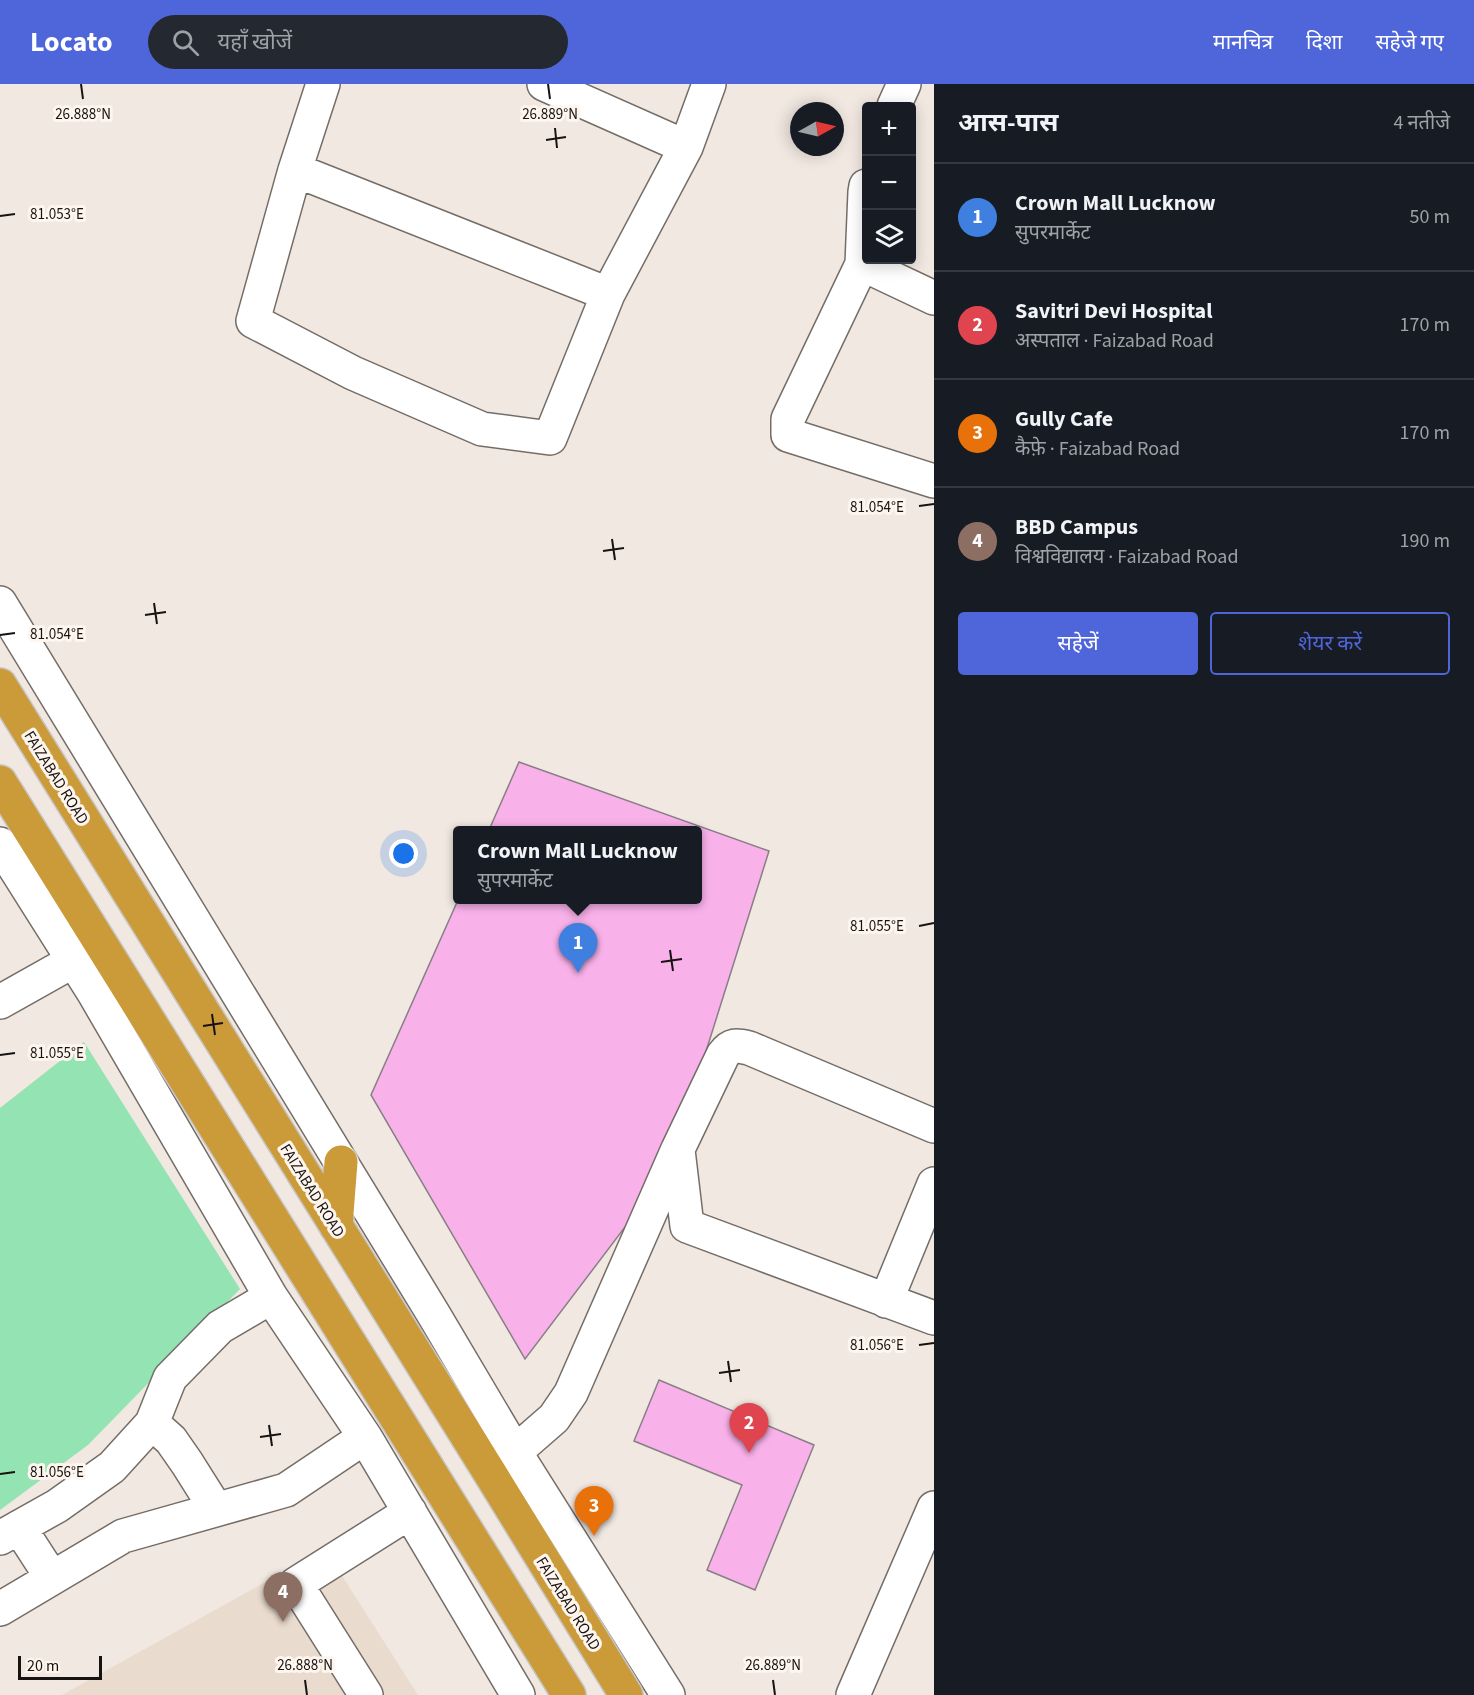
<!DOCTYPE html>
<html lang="hi">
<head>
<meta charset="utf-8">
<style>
  :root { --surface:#171b24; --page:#242831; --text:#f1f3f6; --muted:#9ea1a6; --line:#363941; --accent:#4f66db }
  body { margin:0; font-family:"Source Sans 3","Noto Sans Devanagari",sans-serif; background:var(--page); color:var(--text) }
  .controls { position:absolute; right:18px; top:18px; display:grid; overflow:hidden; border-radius:6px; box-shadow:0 3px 15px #0003 }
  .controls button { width:54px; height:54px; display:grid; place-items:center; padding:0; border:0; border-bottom:2px solid var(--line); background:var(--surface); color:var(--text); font:30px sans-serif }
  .compass { position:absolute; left:790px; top:18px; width:54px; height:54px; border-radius:50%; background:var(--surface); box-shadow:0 3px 15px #0003; rotate:82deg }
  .scale { position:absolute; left:18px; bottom:15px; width:84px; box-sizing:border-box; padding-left:6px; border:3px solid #161310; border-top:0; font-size:16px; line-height:21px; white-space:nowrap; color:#161310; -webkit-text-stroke:4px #fef5ee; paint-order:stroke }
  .you { position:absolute; left:404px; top:770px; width:21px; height:21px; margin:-15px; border:4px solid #fff; border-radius:50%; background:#1a73e8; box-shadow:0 0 0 9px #1a73e833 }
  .badge { display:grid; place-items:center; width:39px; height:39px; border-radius:50%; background:var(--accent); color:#fff; font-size:20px; font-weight:700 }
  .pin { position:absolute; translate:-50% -50px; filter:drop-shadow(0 2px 3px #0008) }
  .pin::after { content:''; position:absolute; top:32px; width:21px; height:18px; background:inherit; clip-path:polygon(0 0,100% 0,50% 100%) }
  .popup { position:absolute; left:453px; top:742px; width:249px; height:78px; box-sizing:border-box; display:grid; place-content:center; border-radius:6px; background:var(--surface); filter:drop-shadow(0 2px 4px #0005); font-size:20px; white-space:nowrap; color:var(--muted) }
  .popup b { font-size:22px; color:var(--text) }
  .popup::after { content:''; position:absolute; left:50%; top:100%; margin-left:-12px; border:12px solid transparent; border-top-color:var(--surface) }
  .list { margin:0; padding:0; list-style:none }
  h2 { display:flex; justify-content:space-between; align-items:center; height:78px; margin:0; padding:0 24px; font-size:26px }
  h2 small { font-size:20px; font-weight:400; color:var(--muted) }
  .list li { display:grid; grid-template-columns:39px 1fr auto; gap:18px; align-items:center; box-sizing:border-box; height:108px; padding:0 24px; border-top:2px solid var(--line) }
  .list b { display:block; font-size:22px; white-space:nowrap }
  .list p { margin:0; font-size:20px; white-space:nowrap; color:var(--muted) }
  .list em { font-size:20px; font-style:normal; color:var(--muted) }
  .actions { display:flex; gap:12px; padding:18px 24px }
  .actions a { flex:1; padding:14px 0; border:2px solid var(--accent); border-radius:6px; text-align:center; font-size:21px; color:var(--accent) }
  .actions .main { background:var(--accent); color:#fff }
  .icon { flex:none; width:33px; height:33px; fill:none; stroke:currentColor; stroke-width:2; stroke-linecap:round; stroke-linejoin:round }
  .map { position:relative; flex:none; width:934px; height:1611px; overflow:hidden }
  header { display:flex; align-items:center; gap:36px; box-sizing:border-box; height:84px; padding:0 30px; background:var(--accent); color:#fff }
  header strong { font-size:28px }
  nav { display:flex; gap:33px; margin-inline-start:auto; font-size:21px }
  .search { width:420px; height:54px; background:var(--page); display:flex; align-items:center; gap:15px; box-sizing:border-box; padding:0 21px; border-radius:33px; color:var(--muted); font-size:22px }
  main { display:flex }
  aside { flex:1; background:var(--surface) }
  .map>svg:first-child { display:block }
  .built { fill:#eadbcf }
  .green { fill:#94e3b2 }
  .building { fill:#f9b1ea; stroke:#877f85; stroke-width:1.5 }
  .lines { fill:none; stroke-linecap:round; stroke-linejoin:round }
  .minor-casing { stroke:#746d67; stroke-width:36 }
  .highway-casing { stroke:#c7c6c6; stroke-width:36 }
  .minor { stroke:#fff; stroke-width:33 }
  .highway { stroke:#cc9b39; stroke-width:33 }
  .ticks { fill:none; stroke:#161310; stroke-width:2 }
  .labels { text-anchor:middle; stroke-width:6; stroke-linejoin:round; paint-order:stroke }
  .street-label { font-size:16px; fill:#161310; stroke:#fef5ee }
  .ticks-label { font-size:15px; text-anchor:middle; fill:#161310; stroke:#fef5ee; stroke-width:6; stroke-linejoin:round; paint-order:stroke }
</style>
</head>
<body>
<header>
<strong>Locato</strong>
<div class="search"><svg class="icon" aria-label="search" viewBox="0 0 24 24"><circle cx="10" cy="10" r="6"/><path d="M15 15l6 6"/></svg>यहाँ खोजें</div>
<nav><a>मानचित्र</a><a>दिशा</a><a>सहेजे गए</a></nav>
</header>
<main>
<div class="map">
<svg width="934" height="1611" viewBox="0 0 934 1611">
  <rect width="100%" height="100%" fill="#f1e8e1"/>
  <path class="built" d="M325,1465L418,1611H62Z"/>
  <path class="green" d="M84,958L240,1205L88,1361L0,1426V1024Z"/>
  <path class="building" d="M519,678L769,767L669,1085L525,1275L371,1011L458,816H698V746H489Z
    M659,1296L814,1361L755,1506L707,1486L742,1401L634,1357Z"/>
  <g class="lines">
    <g class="minor-casing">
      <path id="minor" d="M323,0L295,86L253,237L353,289L482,345L550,354L608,210L686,63L709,0
        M544,0L686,63
        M894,22L904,0
        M295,86L608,210
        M866,102L865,108L862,180L788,335V351L934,397
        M862,180L934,214
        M0,519L434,1231L515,1368L668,1611
        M0,760L94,909L271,1213L365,1353L518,1611
        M0,918L73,877
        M678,1066L687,1142L934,1234
        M886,1217L934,1100
        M152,1339L171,1356L187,1379L216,1425
        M502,1383L515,1368L554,1334L571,1309L678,1065L723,971C731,960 736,961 749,964L934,1042
        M19,1443L52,1494
        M0,1454L57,1422L112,1383L152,1339L170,1294L220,1243L271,1213
        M0,1525L123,1452L286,1406L365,1353
        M366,1611L296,1500L410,1428
        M853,1611L934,1424"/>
    </g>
    <g class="highway-casing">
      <path id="highway" d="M0,601L493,1394L626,1611
        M0,698L569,1611
        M336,1142L341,1078"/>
    </g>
    <use href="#minor" class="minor"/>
    <use href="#highway" class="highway"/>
  </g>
  <path class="ticks" d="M81,0L83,15M548,0L550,15M555,44L557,64M546,56L566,53M0,132L15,130M919,422L934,420M612,455L615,476M603,467L624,464M154,519L157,540M145,531L166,528M0,551L15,549M919,842L934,839M670,866L673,887M661,878L682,875M212,930L215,951M203,942L223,939M0,971L15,969M919,1261L934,1259M728,1277L731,1298M719,1289L740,1286M269,1341L272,1362M260,1353L281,1350M0,1390L15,1388M305,1596L307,1611M773,1596L775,1611"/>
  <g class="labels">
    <g class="street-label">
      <text transform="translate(57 693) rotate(58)" y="6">FAIZABAD ROAD</text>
      <text transform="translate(313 1106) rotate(58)" y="6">FAIZABAD ROAD</text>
      <text transform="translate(569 1519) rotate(58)" y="6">FAIZABAD ROAD</text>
    </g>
  </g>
  <g class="ticks-label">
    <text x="83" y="35">26.888°N</text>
    <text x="550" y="35">26.889°N</text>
    <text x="57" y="135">81.053°E</text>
    <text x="877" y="428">81.054°E</text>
    <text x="57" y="555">81.054°E</text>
    <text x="877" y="847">81.055°E</text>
    <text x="57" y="974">81.055°E</text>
    <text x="877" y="1266">81.056°E</text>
    <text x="57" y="1393">81.056°E</text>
    <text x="305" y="1586">26.888°N</text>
    <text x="773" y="1586">26.889°N</text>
  </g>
</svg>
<div class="controls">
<button>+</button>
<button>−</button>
<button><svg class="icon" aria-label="layers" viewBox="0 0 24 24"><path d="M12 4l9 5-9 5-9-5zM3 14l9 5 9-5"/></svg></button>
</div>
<svg class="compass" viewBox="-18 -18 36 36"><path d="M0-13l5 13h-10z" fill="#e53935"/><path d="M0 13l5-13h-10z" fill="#9ea1a6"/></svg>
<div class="scale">20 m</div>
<div class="you"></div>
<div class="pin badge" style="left:578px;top:889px;background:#3f7fe0">1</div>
<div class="popup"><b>Crown Mall Lucknow</b>सुपरमार्केट</div>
<div class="pin badge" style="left:749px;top:1369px;background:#e0444e">2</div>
<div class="pin badge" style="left:594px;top:1452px;background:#e8710a">3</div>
<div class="pin badge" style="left:283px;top:1538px;background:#8d6e63">4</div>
</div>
<aside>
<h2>आस-पास<small>4 नतीजे</small></h2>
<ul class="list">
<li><span class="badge" style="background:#3f7fe0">1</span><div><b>Crown Mall Lucknow</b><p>सुपरमार्केट</p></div><em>50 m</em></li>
<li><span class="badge" style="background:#e0444e">2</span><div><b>Savitri Devi Hospital</b><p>अस्पताल · Faizabad Road</p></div><em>170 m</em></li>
<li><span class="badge" style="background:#e8710a">3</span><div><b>Gully Cafe</b><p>कैफ़े · Faizabad Road</p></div><em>170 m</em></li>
<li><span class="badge" style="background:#8d6e63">4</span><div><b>BBD Campus</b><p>विश्वविद्यालय · Faizabad Road</p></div><em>190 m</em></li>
</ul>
<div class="actions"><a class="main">सहेजें</a><a>शेयर करें</a></div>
</aside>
</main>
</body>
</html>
